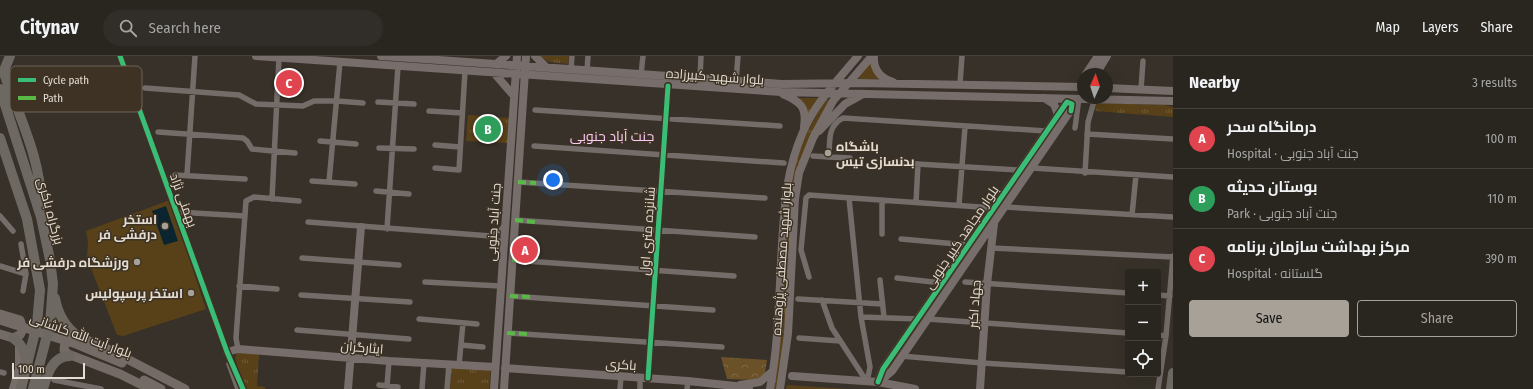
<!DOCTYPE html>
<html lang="en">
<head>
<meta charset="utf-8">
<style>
  :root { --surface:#29251f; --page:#312d28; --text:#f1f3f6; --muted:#a5a5a4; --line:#45423d; --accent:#a7a198 }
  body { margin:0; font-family:"Fira Sans Condensed",Cairo,sans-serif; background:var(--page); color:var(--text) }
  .controls { position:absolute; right:12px; bottom:12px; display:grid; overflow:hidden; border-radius:4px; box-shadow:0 4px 16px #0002 }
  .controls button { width:36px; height:36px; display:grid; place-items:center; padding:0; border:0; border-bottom:1px solid var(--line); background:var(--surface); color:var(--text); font:20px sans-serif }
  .compass { position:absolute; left:1077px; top:12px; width:36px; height:36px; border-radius:50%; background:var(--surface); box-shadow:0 4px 16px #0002; rotate:3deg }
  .scale { position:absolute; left:12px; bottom:10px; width:73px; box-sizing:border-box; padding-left:4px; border:2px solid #e4ddd4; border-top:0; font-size:11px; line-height:14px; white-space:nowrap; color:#e4ddd4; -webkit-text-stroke:3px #3d3223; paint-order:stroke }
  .you { position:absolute; left:553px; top:124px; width:14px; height:14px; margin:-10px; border:3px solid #fff; border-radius:50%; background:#1a73e8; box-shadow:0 0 0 6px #1a73e833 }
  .badge { display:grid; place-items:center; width:26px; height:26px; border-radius:50%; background:var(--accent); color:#fff; font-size:13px; font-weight:700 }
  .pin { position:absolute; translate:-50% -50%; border:2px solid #fff; box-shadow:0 1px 4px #0006 }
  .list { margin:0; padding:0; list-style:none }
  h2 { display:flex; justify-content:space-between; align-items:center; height:52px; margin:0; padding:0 16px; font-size:17px }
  h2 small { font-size:13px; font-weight:400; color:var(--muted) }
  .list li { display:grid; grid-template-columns:26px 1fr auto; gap:12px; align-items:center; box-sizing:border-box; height:60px; padding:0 16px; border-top:1px solid var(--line) }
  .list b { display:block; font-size:15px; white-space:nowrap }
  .list p { margin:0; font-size:13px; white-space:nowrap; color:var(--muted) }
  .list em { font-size:13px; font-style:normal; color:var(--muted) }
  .actions { display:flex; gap:8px; padding:12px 16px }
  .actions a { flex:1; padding:9px 0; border:1px solid var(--accent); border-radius:4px; text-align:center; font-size:14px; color:var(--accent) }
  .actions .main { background:var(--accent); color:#111 }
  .icon { flex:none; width:22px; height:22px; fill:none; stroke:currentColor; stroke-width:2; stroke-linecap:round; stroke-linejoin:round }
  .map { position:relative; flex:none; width:1173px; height:333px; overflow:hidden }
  header { display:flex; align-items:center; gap:24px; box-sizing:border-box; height:56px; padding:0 20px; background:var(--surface); border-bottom:1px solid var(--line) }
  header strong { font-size:19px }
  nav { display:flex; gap:22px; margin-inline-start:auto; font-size:14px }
  .search { width:280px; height:36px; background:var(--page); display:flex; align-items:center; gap:10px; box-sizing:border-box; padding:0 14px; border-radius:22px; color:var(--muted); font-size:15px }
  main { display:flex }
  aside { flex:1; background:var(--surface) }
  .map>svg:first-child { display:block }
  .grass { fill:url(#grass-tufts) }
  .forest { fill:url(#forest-crowns) }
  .pitch { fill:#584118 }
  .water { fill:#0a2430 }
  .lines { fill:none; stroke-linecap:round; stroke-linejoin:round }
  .street { stroke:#736c69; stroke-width:5.5 }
  .secondary { stroke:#776d6a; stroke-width:8 }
  .primary { stroke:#746b66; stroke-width:9 }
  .highway { stroke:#6e6863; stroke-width:10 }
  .quiet { stroke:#58b947; stroke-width:4; stroke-dasharray:8 4; stroke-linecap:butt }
  .cycleway-casing { stroke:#3d3223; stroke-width:8 }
  .cycleway { stroke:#3abd76; stroke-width:5 }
  .poi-dot { fill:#a7a198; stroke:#3d3223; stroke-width:1.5 }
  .labels { text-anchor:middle; stroke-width:3; stroke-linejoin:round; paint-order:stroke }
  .street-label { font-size:13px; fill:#e4ddd4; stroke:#3d3223 }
  .poi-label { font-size:13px; font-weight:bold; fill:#e4ddd4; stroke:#3d3223; text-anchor:end }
  .neighbourhood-label { font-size:14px; fill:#fbcaf7; stroke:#3d3223 }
  .key { fill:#3d3223; stroke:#6f6558; stroke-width:1 }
  .key-label { font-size:11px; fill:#e4ddd4 }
</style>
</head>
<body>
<header>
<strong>Citynav</strong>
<div class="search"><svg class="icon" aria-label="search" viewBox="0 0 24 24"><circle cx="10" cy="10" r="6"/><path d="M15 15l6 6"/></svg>Search here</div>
<nav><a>Map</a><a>Layers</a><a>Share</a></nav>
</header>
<main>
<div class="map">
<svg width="1173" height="333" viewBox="0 0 1173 333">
  <defs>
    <pattern id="grass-tufts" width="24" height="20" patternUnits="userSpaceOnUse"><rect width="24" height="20" fill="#584118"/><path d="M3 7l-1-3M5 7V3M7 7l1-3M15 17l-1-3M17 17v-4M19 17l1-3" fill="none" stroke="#705c39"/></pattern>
    <pattern id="forest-crowns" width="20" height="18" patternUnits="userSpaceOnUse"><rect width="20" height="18" fill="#6a5128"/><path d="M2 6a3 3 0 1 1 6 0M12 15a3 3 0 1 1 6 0" fill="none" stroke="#7f6a46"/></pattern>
  </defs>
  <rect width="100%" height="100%" fill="#373129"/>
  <path class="grass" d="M540,0H569L568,8L549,6Z
    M872,5L881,23H859V21Z
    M795,42H820L806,68Z
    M827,43L829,44L799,108L783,304L777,333H773L788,138C794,104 807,71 827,43Z
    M1096,47L1164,49L1173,51V61L1095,55Z
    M468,59L509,62L508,87L466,85Z
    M240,296L259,298L257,330L265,331V333H245L235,302L236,298Z
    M451,311L491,313L489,333H450Z
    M787,329L848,333H849H786Z"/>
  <path class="forest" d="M721,301L767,304L765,317L756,324L727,323Z"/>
  <path class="pitch" d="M170,144L206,253L123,280L117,279L87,202L88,186L86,175Z"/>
  <path class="water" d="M166,150L178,185L164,189L152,155Z"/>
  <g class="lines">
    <path class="street" d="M120,0L227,296L243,333
      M571,13L572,0
      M587,15L588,0
      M641,19L643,0
      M700,23L701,0
      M736,25L738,0
      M960,28L962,0
      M145,32L239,39L256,48L303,50L314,45H337L363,47
      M1141,33L1143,5
      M378,46L414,48
      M535,54L780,70
      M429,55L462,57
      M1075,72L1079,42
      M158,76L243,82L247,85L252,93L295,97
      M1087,78L1173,83
      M320,85L356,88
      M435,89L460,91
      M534,90L784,107
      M379,92L414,93
      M813,100L829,101
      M850,102L829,101C830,86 827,70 843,62L1046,75
      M900,107L1020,114
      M435,112L459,114L465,15
      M1032,112L1173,121
      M1085,117L1088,66L1095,42
      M175,119L245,123
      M187,119L195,0
      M312,125L355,128
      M329,126L340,6
      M518,126L765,142
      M376,135L409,138
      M849,142L861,261L870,311L867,326
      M272,143L279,2
      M916,146L918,108
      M959,149L965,71
      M1005,151L1173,161
      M177,156L245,160
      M1132,159L1136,119
      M0,160L13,175
      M515,164L755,181
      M308,166L491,180L500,186L503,190
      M387,173L398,10
      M882,178V144
      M491,180L500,175L504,170
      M901,183L968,189
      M21,188L26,218L23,235
      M991,192L1173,201
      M302,202L399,209
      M512,204L734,220
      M0,210L26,218
      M809,221L801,194L806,142L809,139L994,152
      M897,222L942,227
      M880,224L884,261
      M425,226L500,230
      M965,226L1128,237
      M239,230L277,233
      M301,239L410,246
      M1158,239L1170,240
      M510,240L713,254
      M798,243L882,248
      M822,244L832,272L867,326
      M861,261L918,263
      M419,263L477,268
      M927,263L1128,277
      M297,274L409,283
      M507,277L722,291
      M1158,279L1166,280
      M799,282L840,285
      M461,289L483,291
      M238,293L236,282L246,145L254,141L299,145
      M901,300L982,307L1128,316
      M229,308L238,333
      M459,309L463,267
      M0,316L4,317
      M648,322L668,30
      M54,324L101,333
      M379,329L398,331
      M387,330L389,305
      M422,333L424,307
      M447,333L449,308
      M620,333L621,320
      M640,333V322
      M687,333L688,325
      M1158,333L1166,280L1173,200"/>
    <path class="secondary" d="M256,0L781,36L1173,45
      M381,0L782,28L858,27L1083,31
      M535,0L546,11
      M874,0C873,13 880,22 893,26
      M496,8L506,0
      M494,17L514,40
      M1086,18L1098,0
      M1096,18L1107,0
      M1107,32L1173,35
      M783,38C801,46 807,51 804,71
      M1044,42L1054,48L1058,59
      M819,75L845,48L863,38
      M227,296L238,293L389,305L495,311
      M505,312L688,325L735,330L749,333
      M792,320L878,326L915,333
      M878,326L883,313L1067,46L1072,48L1071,55
      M879,326L892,315L1073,51
      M740,329L760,326L773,315
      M13,333L19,313V291
      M348,333L361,171
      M494,333L517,0
      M504,333L526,0
      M770,333C779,286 779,236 782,188C785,146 786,115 803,76C815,47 838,24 858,0
      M780,333L788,278L795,143L799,117L813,82L833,45L872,0
      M980,333L987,228L994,168"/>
    <path class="primary" d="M0,258L20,264L23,273L20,279L13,282L0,278
      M0,264L76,288L122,307
      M144,324L161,333
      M150,333L120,318L68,298L64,294L65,285L70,282L79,281L102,290L185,333"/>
    <path class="highway" d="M10,0L5,12V20C20,62 42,106 41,151
      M0,33L41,161L50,204L53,228L50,268L33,333
      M0,82L27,163L40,234L37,268L21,333
      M55,242C58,259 65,271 79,281
      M13,282C23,289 25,296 26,307
      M43,333C47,319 52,300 70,300
      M1171,333L1173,317"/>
    <path class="quiet" d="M518,126L536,127
      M515,164L535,166
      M512,204L533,206
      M510,240L531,241
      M507,277L528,278"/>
    <g class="cycleway-casing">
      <path id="cycleway" d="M120,0L227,296L243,333
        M648,322L668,30
        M878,326L883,313L1067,46L1072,48L1071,55"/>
    </g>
    <use href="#cycleway" class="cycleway"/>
  </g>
  <g class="poi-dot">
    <circle cx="828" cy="97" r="4"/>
    <circle cx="165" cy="170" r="4"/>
    <circle cx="137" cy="206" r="4"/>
    <circle cx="191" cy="237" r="4"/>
  </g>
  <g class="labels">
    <g class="street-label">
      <text transform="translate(715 20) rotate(4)" y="5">بلوار شهید کبیرزاده</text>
      <text transform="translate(184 144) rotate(70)" y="5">بهمنی نژاد</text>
      <text transform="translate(51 155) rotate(75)" y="5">بزرگراه باکری</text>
      <text transform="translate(493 166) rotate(-86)" y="5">جنت آباد جنوبی</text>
      <text transform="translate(647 175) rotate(-86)" y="5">شانزده متری اول</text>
      <text transform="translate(961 181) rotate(-56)" y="5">بلوار مجاهد کبیر جنوبی</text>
      <text transform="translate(781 203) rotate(-86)" y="5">بلوار شهید مصطفی پژوهنده</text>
      <text transform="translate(974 248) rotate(-86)" y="5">جهاد اکبر</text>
      <text transform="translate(81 279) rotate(20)" y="5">بلوار آیت الله کاشانی</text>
      <text transform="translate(362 291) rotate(5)" y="5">ایثارگران</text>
      <text transform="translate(621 308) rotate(4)" y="5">باکری</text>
    </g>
    <g class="poi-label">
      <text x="836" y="95" text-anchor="start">باشگاه<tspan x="836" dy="15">بدنسازی تیس</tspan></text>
      <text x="157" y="168">استخر<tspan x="157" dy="15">درفشی فر</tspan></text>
      <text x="129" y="211">ورزشگاه درفشی فر</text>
      <text x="183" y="242">استخر پرسپولیس</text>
    </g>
    <g class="neighbourhood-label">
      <text x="612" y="85">جنت‌ آباد جنوبی</text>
    </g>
  </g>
  <rect x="10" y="10" width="132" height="46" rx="6" class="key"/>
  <rect x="18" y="22" width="18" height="4" fill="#3abd76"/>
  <rect x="18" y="40" width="18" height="4" fill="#58b947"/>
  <g class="key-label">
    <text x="43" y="28">Cycle path</text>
    <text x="43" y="46">Path</text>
  </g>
</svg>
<div class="controls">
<button>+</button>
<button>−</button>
<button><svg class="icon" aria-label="locate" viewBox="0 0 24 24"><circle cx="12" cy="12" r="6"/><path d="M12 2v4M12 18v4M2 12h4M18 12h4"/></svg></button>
</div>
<svg class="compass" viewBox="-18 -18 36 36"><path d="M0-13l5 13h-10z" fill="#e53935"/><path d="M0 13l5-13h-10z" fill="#a5a5a4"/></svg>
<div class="scale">100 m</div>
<div class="you"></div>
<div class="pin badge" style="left:525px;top:194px;background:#e0444e">A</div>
<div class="pin badge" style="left:488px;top:73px;background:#2e9e5b">B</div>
<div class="pin badge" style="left:289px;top:27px;background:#e0444e">C</div>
</div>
<aside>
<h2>Nearby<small>3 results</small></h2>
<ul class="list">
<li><span class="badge" style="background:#e0444e">A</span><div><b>درمانگاه سحر</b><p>Hospital · جنت آباد جنوبی</p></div><em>100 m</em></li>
<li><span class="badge" style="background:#2e9e5b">B</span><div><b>بوستان حدیثه</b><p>Park · جنت آباد جنوبی</p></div><em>110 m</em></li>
<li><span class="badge" style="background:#e0444e">C</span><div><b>مرکز بهداشت سازمان برنامه</b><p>Hospital · گلستانه</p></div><em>390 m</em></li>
</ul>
<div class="actions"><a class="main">Save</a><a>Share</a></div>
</aside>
</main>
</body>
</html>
